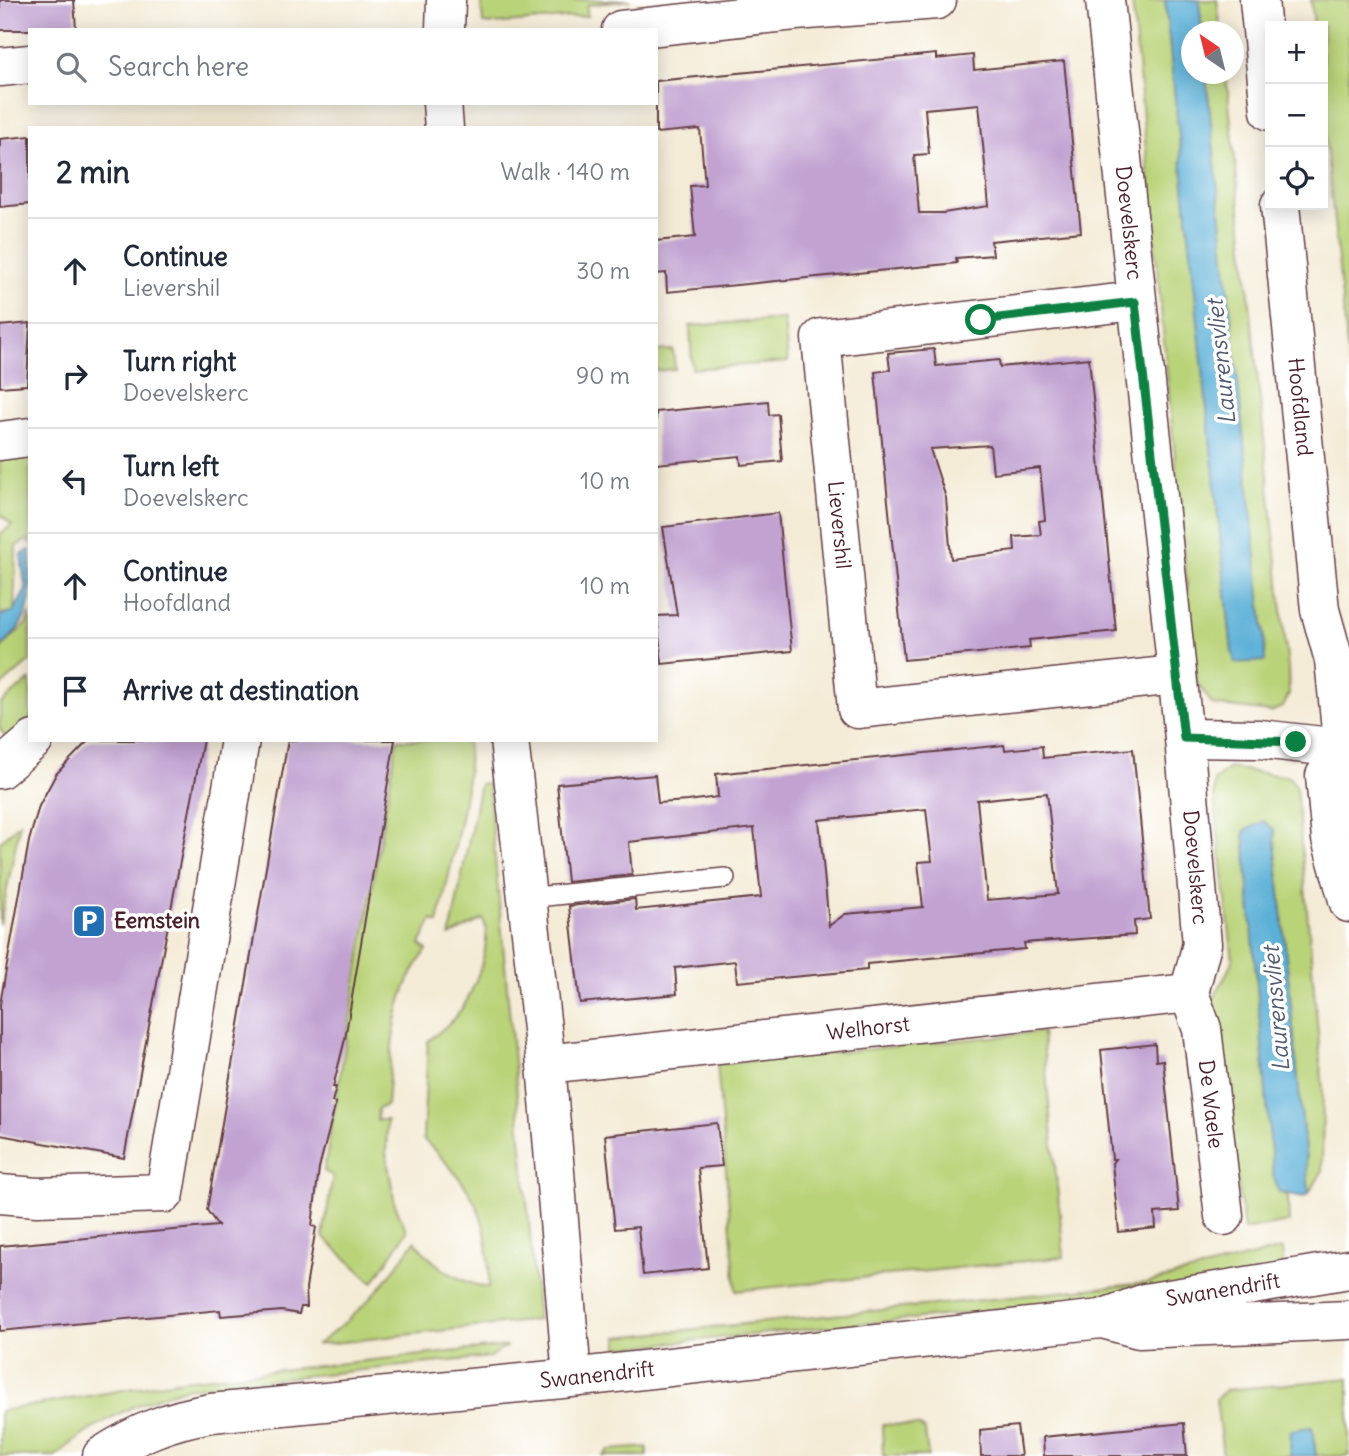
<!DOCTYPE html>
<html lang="en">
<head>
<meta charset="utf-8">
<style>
  :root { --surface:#fff; --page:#f6f6f7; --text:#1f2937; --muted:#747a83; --line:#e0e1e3 }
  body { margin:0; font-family:Delius,sans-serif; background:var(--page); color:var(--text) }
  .controls { position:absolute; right:21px; top:21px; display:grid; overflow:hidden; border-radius:0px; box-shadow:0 4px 18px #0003 }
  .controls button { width:63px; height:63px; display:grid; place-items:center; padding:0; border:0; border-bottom:2px solid var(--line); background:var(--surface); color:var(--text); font:35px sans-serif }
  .compass { position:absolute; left:1181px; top:21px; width:63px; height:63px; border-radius:50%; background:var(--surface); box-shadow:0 4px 18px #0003; rotate:325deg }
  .stop { position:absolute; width:21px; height:21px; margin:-16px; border:5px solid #0b8043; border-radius:50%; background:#fff }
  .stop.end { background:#0b8043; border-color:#fff; box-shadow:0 2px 7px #0008 }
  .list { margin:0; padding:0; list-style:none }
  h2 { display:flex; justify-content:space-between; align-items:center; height:91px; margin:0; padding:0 28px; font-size:30px }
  h2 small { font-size:23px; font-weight:400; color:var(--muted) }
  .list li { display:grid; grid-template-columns:46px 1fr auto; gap:21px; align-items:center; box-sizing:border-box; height:105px; padding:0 28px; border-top:2px solid var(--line) }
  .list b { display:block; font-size:26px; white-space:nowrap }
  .list p { margin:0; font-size:23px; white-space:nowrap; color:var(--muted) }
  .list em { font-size:23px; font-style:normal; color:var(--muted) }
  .icon { flex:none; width:38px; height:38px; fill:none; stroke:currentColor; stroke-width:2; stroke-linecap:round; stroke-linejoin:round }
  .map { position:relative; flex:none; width:1349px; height:1456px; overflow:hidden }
  .search { position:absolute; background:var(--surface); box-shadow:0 4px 18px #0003; left:28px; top:28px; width:630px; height:77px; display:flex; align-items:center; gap:18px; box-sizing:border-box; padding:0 24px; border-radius:0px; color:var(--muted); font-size:26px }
  .panel { position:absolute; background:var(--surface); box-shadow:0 4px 18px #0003; left:28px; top:126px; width:630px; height:616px; border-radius:0px }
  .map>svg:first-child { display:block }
  .green { fill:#b9d378; stroke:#827952; stroke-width:2 }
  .water { fill:#5bb0d7; stroke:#526881; stroke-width:2 }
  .building { fill:#c1a2d1; fill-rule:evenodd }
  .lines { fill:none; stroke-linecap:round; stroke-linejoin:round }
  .lane-casing { stroke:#643e45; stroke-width:22 }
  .street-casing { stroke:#643e45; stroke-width:41 }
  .secondary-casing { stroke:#643e45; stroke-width:41 }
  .lane { stroke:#fff; stroke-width:19 }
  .street { stroke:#fff; stroke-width:38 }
  .secondary { stroke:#fff; stroke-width:38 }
  .route { stroke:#0b8043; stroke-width:9 }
  .labels { text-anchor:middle; stroke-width:7; stroke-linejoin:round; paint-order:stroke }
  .street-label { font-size:21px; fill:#4a1f2b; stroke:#fff }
  .poi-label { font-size:21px; font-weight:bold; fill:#4a1f2b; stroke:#fff; text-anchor:start }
  .water-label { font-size:23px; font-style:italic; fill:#515970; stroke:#fff }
</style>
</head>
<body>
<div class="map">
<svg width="1349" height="1456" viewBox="0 0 1349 1456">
  <rect width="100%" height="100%" fill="#fff"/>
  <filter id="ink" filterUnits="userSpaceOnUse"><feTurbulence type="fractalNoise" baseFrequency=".0143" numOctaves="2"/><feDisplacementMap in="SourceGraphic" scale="14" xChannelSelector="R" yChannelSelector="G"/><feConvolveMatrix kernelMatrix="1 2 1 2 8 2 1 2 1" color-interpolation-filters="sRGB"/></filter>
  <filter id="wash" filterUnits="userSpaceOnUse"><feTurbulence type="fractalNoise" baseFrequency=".00686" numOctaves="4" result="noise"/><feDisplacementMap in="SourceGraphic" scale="28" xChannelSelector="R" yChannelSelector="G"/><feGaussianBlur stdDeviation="1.57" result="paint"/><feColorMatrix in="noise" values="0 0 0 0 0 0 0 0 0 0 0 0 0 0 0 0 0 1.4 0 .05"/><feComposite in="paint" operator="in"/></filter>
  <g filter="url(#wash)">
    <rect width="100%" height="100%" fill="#f4ebd6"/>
    <path class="green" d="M481,0H631L587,5V16L495,24L483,23Z
      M1132,0H1165L1232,652L1265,661L1206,74H1226L1288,668L1289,694L1283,707L1271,712L1213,705L1196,681Z
      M1199,0H1217L1221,31H1202Z
      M1311,0H1349V365L1323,115V26H1314Z
      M784,319L788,362L692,369L690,326Z
      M673,350L675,369L656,371V351Z
      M30,454V543L27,540L16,546L14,612L0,614V534L12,525L0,514V457Z
      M30,613V661L0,687V649L26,624Z
      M30,680V723L8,740L0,729V704Z
      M397,740H466C477,770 445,887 438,923L432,920L420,944L427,950C392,994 391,1051 387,1105L378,1109L377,1120H387L386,1153L395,1205L407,1231L373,1283L323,1237L333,1176L324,1171Z
      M1229,768L1289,777L1296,786L1323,1090L1322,1172L1309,1193L1274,831H1244L1273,1174L1279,1192L1288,1196L1289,1222L1244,1230L1213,1000L1233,961L1214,797V781Z
      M488,783L538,1320L316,1345C360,1314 385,1285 415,1241C433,1266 459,1282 489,1288C490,1213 475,1190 423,1139L428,1041C442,1030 457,1018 466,1002C477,981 493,942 483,919L450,936L480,784Z
      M20,823L0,924V842Z
      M1042,1032L1064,1257L736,1291L717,1064Z
      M1282,1249L1284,1268L1143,1296L618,1348V1337L1146,1283Z
      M507,1346L490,1357L185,1388C135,1403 95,1422 56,1456H0V1411L182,1380Z
      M1349,1378V1456H1316L1312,1427L1291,1430L1290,1456H1223L1216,1399L1226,1390Z
      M882,1424L919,1426L925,1431L928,1456H883Z
      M647,1447V1456H603L609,1450Z"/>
    <path class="water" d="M1165,0H1199L1202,31L1192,32V74H1206L1264,634L1265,661L1235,663L1232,652Z
      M30,550C30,596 37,614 0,648V616L14,611L26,590L21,555Z
      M1264,821L1274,830L1309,1193L1303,1197L1279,1192L1273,1175L1244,831Z
      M1312,1427L1316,1456H1290L1291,1430Z"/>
    <g id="blocks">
      <path class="building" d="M0,0H74L76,30H0Z
        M936,54V59L973,55L974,70L1064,61L1081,232L991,241L993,255L956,258L957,263L667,292L666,273L656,274V241L695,237L690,186L705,185L700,129L656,133V81ZM979,104L989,206L943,213H919L914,155L929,154L925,109Z
        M30,136V204L0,207V139Z
        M30,323L27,385L0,387V326Z
        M934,349L936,366L999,360L1000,367L1089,358L1116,631L1029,640L1030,648L904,660L875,372L890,370L888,353ZM990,445L993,473L1040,468L1045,520L1039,521L1041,535L1014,537L1015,551L951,559L946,498L930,449Z
        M768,401L769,415L778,414L782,461L741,465L740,456L656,464V412Z
        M778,513L792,651L662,664L657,616L677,615L663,527Z
        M89,740H203L124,1158L0,1135V1004L29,841L39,806L56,774Z
        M288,740H395L345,1039L333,1087H336L332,1102L336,1103L319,1168L312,1226L316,1227L306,1288L307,1307H301L299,1314L282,1311L221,1316L220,1310L0,1331V1246L218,1226L207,1210Z
        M1004,745L1005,750L1042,746L1043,758L1133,749L1150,919L1134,921L1135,935L1024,943L1025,949L867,964V970L737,982L735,961L675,968L677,994L580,1003L569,906L635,899L636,910L761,897L754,828L629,842L632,875L567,882L557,784L655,775L658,803L688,801L718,797L716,774ZM1047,793L1058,894L987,900L977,800ZM926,809L932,861L918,862L923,907L845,914L829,926L819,820Z
        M1155,1044L1156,1061L1163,1060L1179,1211L1155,1213L1156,1228L1119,1232L1112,1163L1115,1159H1112L1101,1050Z
        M717,1123L722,1166L698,1168L708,1268L643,1275L638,1227L615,1229L605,1135Z
        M1184,1423L1187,1456H1044L1043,1437Z
        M1017,1426L1021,1456H981L980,1430Z"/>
    </g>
  </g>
  <g filter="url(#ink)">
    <use href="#blocks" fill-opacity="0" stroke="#643e45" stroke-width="2"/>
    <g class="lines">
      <g class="lane-casing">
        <path id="lane" d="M526,898L725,878"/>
      </g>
      <g class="street-casing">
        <g id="street">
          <path id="s1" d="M1105,0L1184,738L1202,944L1189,993"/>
          <path d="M445,30L446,0"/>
          <path d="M621,30L795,11L937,0"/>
          <path d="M0,67L30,64"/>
          <path d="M442,103L444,128"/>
          <path id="s2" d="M1135,301L821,338L857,709L1175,675"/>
          <path d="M0,441L30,437"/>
          <path d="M1184,738L1260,739L1349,749"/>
          <path d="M509,740L546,1064L572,1377"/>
          <path d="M0,769L34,740"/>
          <path id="s3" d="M1189,993L1202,1029L1224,1216"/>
          <path id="s4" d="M546,1064L1189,993"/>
          <path d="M0,1194L37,1197L165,1193L240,740"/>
        </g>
      </g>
      <g class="secondary-casing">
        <g id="secondary">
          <path d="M1259,0L1270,111"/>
          <path id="s5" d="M1280,205L1320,610L1334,660L1349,809"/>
          <path d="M1325,776L1331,839L1349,903"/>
          <path d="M1106,1320L1139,1329L1349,1320"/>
          <path id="s6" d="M102,1456C137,1433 169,1420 211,1413L562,1379L1101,1319L1145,1303L1349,1269"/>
        </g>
      </g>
      <use href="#lane" class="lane"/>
      <use href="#street" class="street"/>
      <use href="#secondary" class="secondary"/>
    </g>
  </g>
  <g class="lines" filter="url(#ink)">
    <path class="route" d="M981,320L1135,302L1184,738L1296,742"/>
  </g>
  <defs>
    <g id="parking-square" transform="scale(1.75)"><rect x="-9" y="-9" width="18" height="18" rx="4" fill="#1f6fb2" stroke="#fff"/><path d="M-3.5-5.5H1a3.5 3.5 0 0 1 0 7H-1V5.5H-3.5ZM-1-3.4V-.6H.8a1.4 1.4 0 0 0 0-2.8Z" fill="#fff"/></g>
  </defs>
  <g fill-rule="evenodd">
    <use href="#parking-square" x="89" y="921"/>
  </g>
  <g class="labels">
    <g class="street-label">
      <text dy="7" stroke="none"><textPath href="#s1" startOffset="224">Doevelskerc</textPath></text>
      <text dy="7" stroke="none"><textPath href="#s5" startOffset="203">Hoofdland</textPath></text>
      <text dy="7" stroke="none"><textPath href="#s2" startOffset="504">Lievershil</textPath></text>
      <text dy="7" stroke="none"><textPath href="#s1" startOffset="872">Doevelskerc</textPath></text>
      <text dy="7" stroke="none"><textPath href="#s4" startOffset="324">Welhorst</textPath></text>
      <text dy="7" stroke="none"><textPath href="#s3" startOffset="114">De Waele</textPath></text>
      <text dy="7" stroke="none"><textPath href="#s6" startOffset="1139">Swanendrift</textPath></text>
      <text dy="7" stroke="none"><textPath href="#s6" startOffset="506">Swanendrift</textPath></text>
    </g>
    <g class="poi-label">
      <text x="114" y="928">Eemstein</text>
    </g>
    <g class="water-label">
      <text transform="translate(1221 362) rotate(-96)" y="8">Laurensvliet</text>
      <text transform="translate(1276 1009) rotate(-95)" y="8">Laurensvliet</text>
    </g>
  </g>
</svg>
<div class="controls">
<button>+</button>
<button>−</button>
<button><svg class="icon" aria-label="locate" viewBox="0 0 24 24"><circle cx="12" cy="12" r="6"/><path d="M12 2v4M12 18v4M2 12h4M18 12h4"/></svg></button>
</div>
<svg class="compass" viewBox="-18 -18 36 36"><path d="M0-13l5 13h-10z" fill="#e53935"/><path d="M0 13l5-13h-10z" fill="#747a83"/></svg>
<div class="stop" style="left:981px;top:320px"></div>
<div class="stop end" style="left:1296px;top:742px"></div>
<div class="search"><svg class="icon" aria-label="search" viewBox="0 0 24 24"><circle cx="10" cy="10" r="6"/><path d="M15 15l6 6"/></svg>Search here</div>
<section class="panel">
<h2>2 min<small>Walk · 140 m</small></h2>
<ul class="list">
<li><svg class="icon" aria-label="ahead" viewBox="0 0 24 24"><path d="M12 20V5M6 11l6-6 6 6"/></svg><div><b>Continue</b><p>Lievershil</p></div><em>30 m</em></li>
<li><svg class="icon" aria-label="right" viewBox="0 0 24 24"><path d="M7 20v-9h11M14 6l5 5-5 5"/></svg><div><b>Turn right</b><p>Doevelskerc</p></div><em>90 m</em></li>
<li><svg class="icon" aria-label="left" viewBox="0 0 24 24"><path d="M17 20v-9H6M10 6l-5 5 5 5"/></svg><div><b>Turn left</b><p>Doevelskerc</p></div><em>10 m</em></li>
<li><svg class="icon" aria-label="ahead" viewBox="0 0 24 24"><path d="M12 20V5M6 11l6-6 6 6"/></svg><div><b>Continue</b><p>Hoofdland</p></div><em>10 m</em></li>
<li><svg class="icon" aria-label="arrive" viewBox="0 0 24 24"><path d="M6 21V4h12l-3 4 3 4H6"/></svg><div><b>Arrive at destination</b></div></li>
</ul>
</section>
</div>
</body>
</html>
